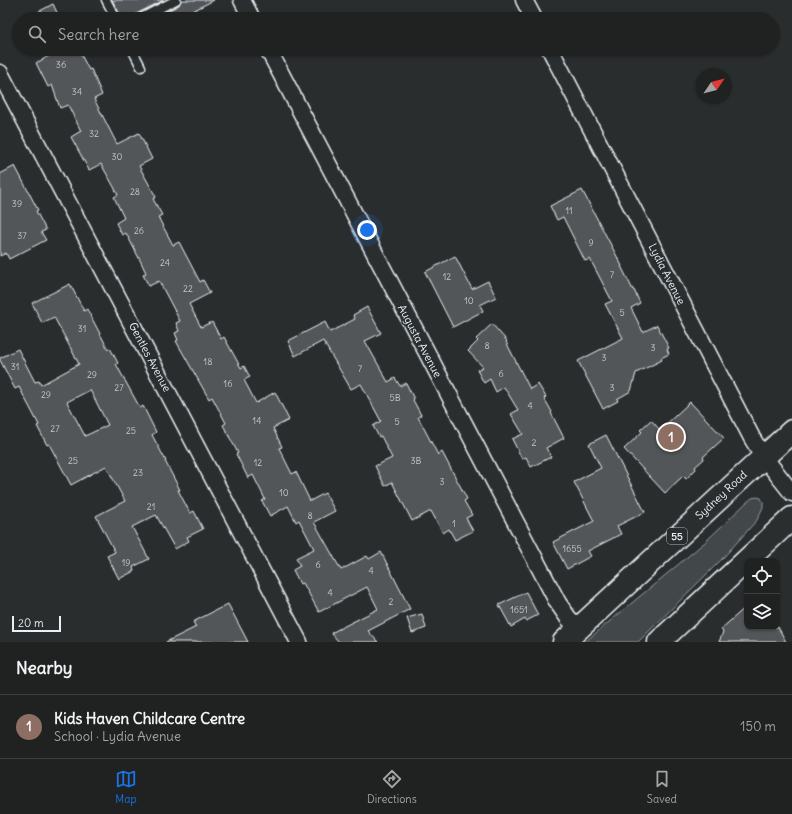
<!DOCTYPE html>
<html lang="en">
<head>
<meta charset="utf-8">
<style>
  :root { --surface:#202222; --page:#282a2a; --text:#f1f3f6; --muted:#a2a4a5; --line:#3d3f40; --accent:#1a73e8 }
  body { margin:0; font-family:Delius,sans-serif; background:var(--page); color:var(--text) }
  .controls { position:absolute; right:12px; bottom:12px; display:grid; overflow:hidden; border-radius:8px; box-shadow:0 1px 3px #0004 }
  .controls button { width:36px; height:36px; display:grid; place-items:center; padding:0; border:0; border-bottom:1px solid var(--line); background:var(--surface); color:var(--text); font:20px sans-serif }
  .compass { position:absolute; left:696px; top:68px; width:36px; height:36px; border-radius:50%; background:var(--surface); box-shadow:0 1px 3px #0004; rotate:55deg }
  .scale { position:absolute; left:12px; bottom:10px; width:49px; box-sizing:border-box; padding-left:4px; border:2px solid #e8f1f8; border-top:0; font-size:11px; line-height:14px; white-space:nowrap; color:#e8f1f8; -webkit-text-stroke:3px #2a2d2e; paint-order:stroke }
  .you { position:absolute; left:367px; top:230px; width:14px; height:14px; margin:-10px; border:3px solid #fff; border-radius:50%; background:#1a73e8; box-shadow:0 0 0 6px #1a73e833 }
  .badge { display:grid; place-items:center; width:26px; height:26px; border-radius:50%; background:var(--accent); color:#fff; font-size:13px; font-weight:700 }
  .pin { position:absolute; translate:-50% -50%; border:2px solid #fff; box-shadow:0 1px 4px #0006 }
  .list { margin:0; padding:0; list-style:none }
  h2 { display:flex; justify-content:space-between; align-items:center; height:52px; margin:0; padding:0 16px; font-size:17px }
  h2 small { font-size:13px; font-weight:400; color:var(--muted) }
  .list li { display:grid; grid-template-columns:26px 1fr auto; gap:12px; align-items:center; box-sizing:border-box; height:64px; padding:0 16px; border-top:1px solid var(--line) }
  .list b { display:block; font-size:15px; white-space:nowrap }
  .list p { margin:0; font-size:13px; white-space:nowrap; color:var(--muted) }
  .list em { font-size:13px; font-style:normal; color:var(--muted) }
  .icon { flex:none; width:22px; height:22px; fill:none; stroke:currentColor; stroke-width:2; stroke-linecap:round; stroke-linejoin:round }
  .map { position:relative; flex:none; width:792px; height:642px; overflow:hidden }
  .search { position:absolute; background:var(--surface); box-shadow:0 1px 3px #0004; left:12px; right:12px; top:12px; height:44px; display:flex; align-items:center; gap:10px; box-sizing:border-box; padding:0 14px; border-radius:22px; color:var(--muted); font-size:15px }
  .sheet { height:116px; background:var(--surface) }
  nav { display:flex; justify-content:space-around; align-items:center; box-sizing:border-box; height:56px; border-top:1px solid var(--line); background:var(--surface); font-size:11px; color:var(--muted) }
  nav a { display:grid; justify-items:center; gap:2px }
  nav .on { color:var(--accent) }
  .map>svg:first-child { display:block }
  .green { fill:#424648; stroke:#959ca0 }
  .building { fill:#535759; stroke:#e8f1f8; fill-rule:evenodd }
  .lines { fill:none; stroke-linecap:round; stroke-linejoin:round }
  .service-casing { stroke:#e8f1f8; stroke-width:11 }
  .minor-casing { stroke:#e8f1f8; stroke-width:19 }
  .trunk-casing { stroke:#e8f1f8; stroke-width:25 }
  .service { stroke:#2a2d2e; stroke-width:8 }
  .minor { stroke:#2a2d2e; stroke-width:16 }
  .trunk { stroke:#2a2d2e; stroke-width:22 }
  .labels { text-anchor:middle; stroke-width:3; stroke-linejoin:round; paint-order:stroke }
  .number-label { font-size:9px; fill:#c3cad0 }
  .shield { fill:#2a2d2e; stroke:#afb6bb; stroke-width:1 }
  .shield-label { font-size:10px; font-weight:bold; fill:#e8f1f8 }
  .street-label { font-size:11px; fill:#e8f1f8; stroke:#2a2d2e }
</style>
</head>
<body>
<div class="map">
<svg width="792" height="642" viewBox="0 0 792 642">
  <rect width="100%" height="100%" fill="#2a2d2e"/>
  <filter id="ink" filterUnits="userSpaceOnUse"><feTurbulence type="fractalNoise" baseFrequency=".025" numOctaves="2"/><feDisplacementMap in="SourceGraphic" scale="8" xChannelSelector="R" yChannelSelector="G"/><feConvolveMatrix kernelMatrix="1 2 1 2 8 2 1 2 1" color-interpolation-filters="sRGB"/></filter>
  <g filter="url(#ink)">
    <path class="green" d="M757,497L761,498L763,502V507L757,520L722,559L638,642H585L704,543L747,502L752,498Z"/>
    <path class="building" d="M112,0H164L136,14L130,19L121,16Z
      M181,0H214L177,19H155L154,18L179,5Z
      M53,4L60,19H25Z
      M48,49H78L89,70L91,69L102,95L94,99L117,144L139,133L152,159L139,166L156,197L153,199L162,215L158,217L173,245L179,242L200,282L203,280L210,293L189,304L201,327L212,322L221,339L224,337L241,368L244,366L250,377L244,380L256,403L275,392L289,420L273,428L282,447L279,448L292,474L296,472L310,501L325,493L335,511L314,522L341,570L367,556L369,559L381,552L410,609L368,631L378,642H339L331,633L378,609L367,587L319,612L303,583L300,584L293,570L300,566L296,558L314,549L299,520L296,522L288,506L270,516L262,501L265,499L253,475L248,478L236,454L238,453L223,425L226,423L212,397L209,399L176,341L178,340L175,333L179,331L176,323L180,321L159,281L149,286L143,275L146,273L141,262L126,233L122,235L116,223L124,218L114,197L118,195L114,187L101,164L89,170L71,137L81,131L68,105L60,108L52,85L48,87L36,63L51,55Z
      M15,166L38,210L36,211L46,230L41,232L46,240L9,259L6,253L0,256V174Z
      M582,190L622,266H621L633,290H634L640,303L631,308L643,332L657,325L669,348L667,349L669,354L661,358L662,360L636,373L631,391L617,399L618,401L603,409L578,361L623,338L605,304L612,301L590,259L585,261L563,217L557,220L550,206Z
      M455,256L472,289L488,281L496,297L480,305L483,311L453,327L425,272Z
      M70,284L84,311L87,309L108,349L110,348L118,363L116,364L140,408L143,406L156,432L152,435L166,461H165L180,490H178L190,513L194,511L203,529L187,537L189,541L175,549L156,515L132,527L149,559L133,567L134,571L119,579L107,556L115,552L96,516L125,501L106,466L71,485L49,444L47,445L37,426L39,425L19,387L15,389L0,360V358L18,349L35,382L39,381L41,385L79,364L54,317L42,323L32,303ZM90,390L108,425L85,436L67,402Z
      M367,307L381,333L365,341L388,382L395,378L400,386L406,383L414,399L413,400L421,415L418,417L438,455L442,452L467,499L464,501L472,515L466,518L473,531L455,540L449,529L443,533L431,511L412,521L392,482L385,486L375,466L392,458L381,436L379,437L373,426L381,421L361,384L351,389L323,341L295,356L288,341L325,322L330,332L355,319L353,315Z
      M492,324L507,341L506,342L530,389L538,384L546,397L544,398L552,412L551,413L564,438L546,448L551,457L531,467L526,457L522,459L512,439L523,434L511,414L518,410L504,387L496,392L490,379L484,383L477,370L483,367L468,351L478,341L476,339Z
      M690,402L724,438L703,457L704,459L695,467L696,469L686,479L683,476L665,493L624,449L642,432L640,430L651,420L660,430Z
      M606,435L645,512L617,526L621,534L588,551L591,556L567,569L553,542L594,521L574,482L601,468L589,444Z
      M526,592L538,615L526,621L525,619L511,627L499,605Z
      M228,604L248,642H166L196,627L193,622Z
      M747,606V627H778L786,642H719L723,632L721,629Z
      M422,614L426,628L412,633L407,618Z"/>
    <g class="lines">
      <g class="service-casing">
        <path id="service" d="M106,0L116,19
          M139,19L176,0
          M132,49L141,67"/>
      </g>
      <g class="minor-casing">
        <path id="minor" d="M242,0L252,19
          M524,0L534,19
          M268,49L558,603L569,619L579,627
          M550,49L752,438L763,456L792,493
          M0,73L299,642"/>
      </g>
      <g class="trunk-casing">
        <path id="trunk" d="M564,642L792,431
          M659,642L792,518"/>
      </g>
      <use href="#service" class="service"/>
      <use href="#minor" class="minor"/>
      <use href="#trunk" class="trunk"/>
    </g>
  </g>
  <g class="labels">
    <g class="number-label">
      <text x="61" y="68">36</text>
      <text x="77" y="95">34</text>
      <text x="94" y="137">32</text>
      <text x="117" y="160">30</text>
      <text x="135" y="195">28</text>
      <text x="17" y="207">39</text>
      <text x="569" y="214">11</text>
      <text x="139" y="234">26</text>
      <text x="22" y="239">37</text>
      <text x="591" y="246">9</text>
      <text x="165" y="266">24</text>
      <text x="612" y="278">7</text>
      <text x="447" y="280">12</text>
      <text x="188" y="292">22</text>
      <text x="469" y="304">10</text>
      <text x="622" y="316">5</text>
      <text x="82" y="332">31</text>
      <text x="487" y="349">8</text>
      <text x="653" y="351">3</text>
      <text x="604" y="361">3</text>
      <text x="208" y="365">18</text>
      <text x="15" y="370">31</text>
      <text x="360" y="372">7</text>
      <text x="501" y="377">6</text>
      <text x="92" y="378">29</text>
      <text x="228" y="387">16</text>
      <text x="119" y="391">27</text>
      <text x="612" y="391">3</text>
      <text x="46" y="398">29</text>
      <text x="395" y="401">5B</text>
      <text x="530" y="409">4</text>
      <text x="257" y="424">14</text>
      <text x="397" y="425">5</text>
      <text x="55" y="432">27</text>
      <text x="131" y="434">25</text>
      <text x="534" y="446">2</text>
      <text x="73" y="464">25</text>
      <text x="416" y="464">3B</text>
      <text x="258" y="466">12</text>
      <text x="138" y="476">23</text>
      <text x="442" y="485">3</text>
      <text x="284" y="496">10</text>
      <text x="151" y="510">21</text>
      <text x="310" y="519">8</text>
      <text x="454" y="527">1</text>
      <text x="572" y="552">1655</text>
      <text x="126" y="566">19</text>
      <text x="318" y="568">6</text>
      <text x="371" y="574">4</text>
      <text x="330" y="596">4</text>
      <text x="391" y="605">2</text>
      <text x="519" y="613">1651</text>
    </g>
    <rect class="shield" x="667" y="528" width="20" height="16" rx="3"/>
    <g class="shield-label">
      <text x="677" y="540">55</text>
    </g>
    <g class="street-label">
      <text transform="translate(667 274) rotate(63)" y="4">Lydia Avenue</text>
      <text transform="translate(420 341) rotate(62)" y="4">Augusta Avenue</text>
      <text transform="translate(150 357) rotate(62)" y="4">Gentles Avenue</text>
      <text transform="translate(721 495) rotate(-43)" y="4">Sydney Road</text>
    </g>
  </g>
</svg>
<div class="controls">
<button><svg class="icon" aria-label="locate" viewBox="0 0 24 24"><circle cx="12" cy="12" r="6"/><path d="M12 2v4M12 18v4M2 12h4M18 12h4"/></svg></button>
<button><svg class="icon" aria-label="layers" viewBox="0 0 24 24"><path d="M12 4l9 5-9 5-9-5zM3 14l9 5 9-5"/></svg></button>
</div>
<svg class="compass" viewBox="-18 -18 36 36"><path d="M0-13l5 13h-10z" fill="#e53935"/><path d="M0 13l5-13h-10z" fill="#a2a4a5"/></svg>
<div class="scale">20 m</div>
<div class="you"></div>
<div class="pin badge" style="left:671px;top:437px;background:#8d6e63">1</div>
<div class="search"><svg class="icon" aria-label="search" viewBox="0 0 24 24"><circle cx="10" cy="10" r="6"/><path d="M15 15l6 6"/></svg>Search here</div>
</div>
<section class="sheet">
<h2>Nearby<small></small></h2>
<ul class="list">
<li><span class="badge" style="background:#8d6e63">1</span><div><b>Kids Haven Childcare Centre</b><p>School · Lydia Avenue</p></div><em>150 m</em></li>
</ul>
</section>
<nav>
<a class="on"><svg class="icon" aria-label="map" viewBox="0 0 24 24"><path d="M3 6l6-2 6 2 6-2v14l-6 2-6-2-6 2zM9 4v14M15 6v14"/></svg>Map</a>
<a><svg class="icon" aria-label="directions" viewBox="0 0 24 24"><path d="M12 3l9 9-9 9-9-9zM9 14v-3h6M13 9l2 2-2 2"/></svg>Directions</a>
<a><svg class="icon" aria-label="saved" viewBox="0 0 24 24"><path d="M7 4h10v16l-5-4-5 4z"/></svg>Saved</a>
</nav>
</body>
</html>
